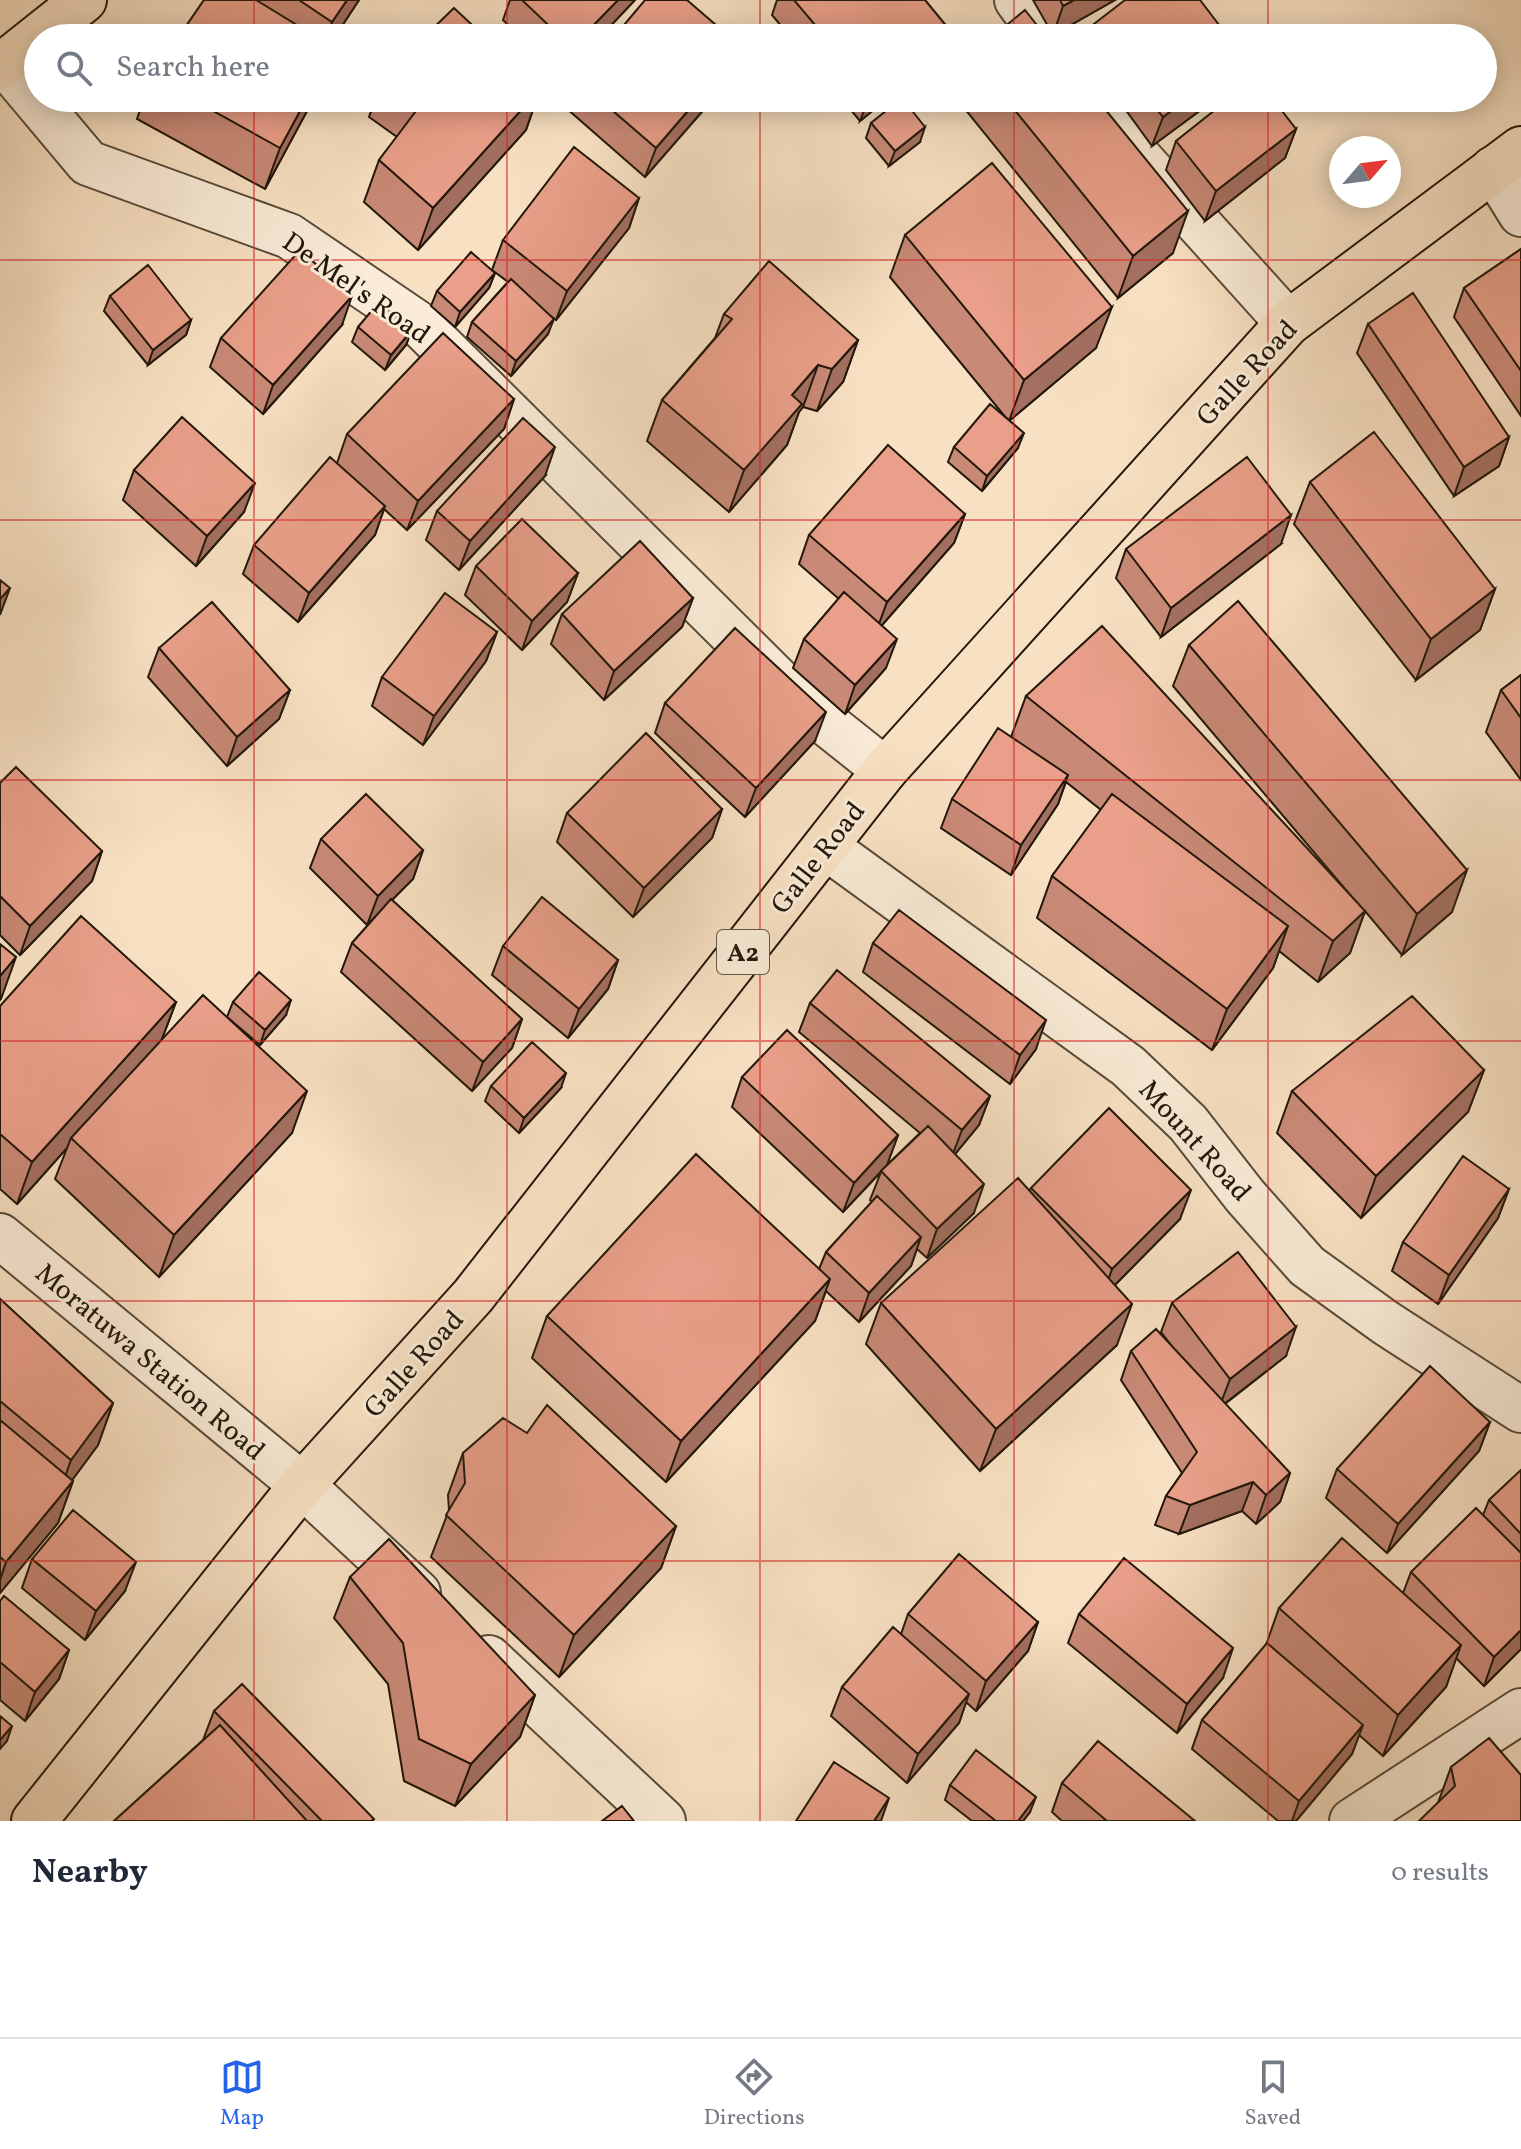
<!DOCTYPE html>
<html lang="en">
<head>
<meta charset="utf-8">
<style>
  :root { --surface:#fff; --page:#f2f2f3; --text:#1f2937; --muted:#747a83; --line:#e0e1e3; --accent:#2563eb }
  body { margin:0; font-family:Vollkorn,serif; background:var(--page); color:var(--text) }
  .compass { position:absolute; left:1329px; top:136px; width:72px; height:72px; border-radius:50%; background:var(--surface); box-shadow:0 4px 20px #0003; rotate:62deg }
  .list { margin:0; padding:0; list-style:none }
  h2 { display:flex; justify-content:space-between; align-items:center; height:104px; margin:0; padding:0 32px; font-size:34px }
  h2 small { font-size:26px; font-weight:400; color:var(--muted) }
  .icon { flex:none; width:44px; height:44px; fill:none; stroke:currentColor; stroke-width:2; stroke-linecap:round; stroke-linejoin:round }
  .map { position:relative; flex:none; width:1521px; height:1821px; overflow:hidden }
  .search { position:absolute; background:var(--surface); box-shadow:0 4px 20px #0003; left:24px; right:24px; top:24px; height:88px; display:flex; align-items:center; gap:20px; box-sizing:border-box; padding:0 28px; border-radius:44px; color:var(--muted); font-size:30px }
  .sheet { height:216px; background:var(--surface) }
  nav { display:flex; justify-content:space-around; align-items:center; box-sizing:border-box; height:112px; border-top:2px solid var(--line); background:var(--surface); font-size:22px; color:var(--muted) }
  nav a { display:grid; justify-items:center; gap:4px }
  nav .on { color:var(--accent) }
  .map>svg:first-child { display:block }
  .lines { fill:none; stroke-linecap:round; stroke-linejoin:round }
  .minor-casing { stroke:#574a38; stroke-width:48 }
  .major-casing { stroke:#21170a; stroke-width:48 }
  .highway-casing { stroke:#21170a; stroke-width:48 }
  .minor { stroke:#faecd8; stroke-width:44 }
  .major { stroke:#f8e1c3; stroke-width:44 }
  .highway { stroke:#f8e1c3; stroke-width:44 }
  .wall { fill:#c88976; stroke:#21170a; stroke-width:2 }
  .shaded-wall { fill:#a36f60; stroke:#21170a; stroke-width:2 }
  .building { fill:#e99f89; stroke:#21170a; stroke-width:2 }
  .grid { fill:none; stroke:#d62828; stroke-width:2; stroke-opacity:0.55 }
  .labels { text-anchor:middle; stroke-width:6; stroke-linejoin:round; paint-order:stroke }
  .shield { fill:#faecd8; stroke:#625748; stroke-width:2 }
  .shield-label { font-size:26px; font-weight:bold; fill:#21170a }
  .street-label { font-size:28px; fill:#21170a; stroke:#faecd8 }
</style>
</head>
<body>
<div class="map">
<svg width="1521" height="1821" viewBox="0 0 1521 1821">
  <rect width="100%" height="100%" fill="#f8e1c3"/>
  <filter id="stains"><feTurbulence type="fractalNoise" baseFrequency=".0025" numOctaves="4"/><feColorMatrix values="0 0 0 0 .2 0 0 0 0 .09 0 0 0 0 .02 0 0 0 .5 -.17"/></filter>
  <radialGradient id="worn" r=".72"><stop offset=".6" stop-color="#630" stop-opacity="0"/><stop offset="1" stop-color="#630" stop-opacity=".3"/></radialGradient>
  <g class="lines">
    <g class="minor-casing">
      <path id="minor" d="M1017,0L1045,38
        M4,63L88,163L289,236L420,325L802,704L885,770
        M1090,98L1117,133L1288,323
        M1493,169L1521,214
        M826,847L1128,1066L1188,1123L1245,1196L1307,1266L1386,1323L1521,1410
        M0,1236L302,1485L418,1593
        M489,1658L663,1821
        M1352,1821L1521,1711"/>
    </g>
    <g class="major-casing">
      <path id="major" d="M0,67L84,0"/>
    </g>
    <g class="highway-casing">
      <path id="highway" d="M34,1821L302,1485L473,1296L885,770L1288,323L1521,149"/>
    </g>
    <use href="#minor" class="minor"/>
    <use href="#major" class="major"/>
    <use href="#highway" class="highway"/>
  </g>
  <path class="wall" d="M204,0H359L334,38H178Z
    M510,0H635L599,38H521L503,20Z
    M777,0H925L948,28L944,38H791L772,15Z
    M1033,0H1115L1053,35Z
    M1094,24L1229,38H1088Z
    M144,98H314L265,189L137,119Z
    M376,98H537L526,130L418,250L364,202L379,160L397,137L369,117Z
    M570,98H714L645,177L566,108Z
    M841,98H888L860,121Z
    M956,98H1096L1173,253L1118,298Z
    M1117,98H1217L1152,146Z
    M871,123L920,142L889,166L866,138Z
    M1296,129L1285,158L1205,221L1166,170L1176,141Z
    M639,198L629,228L556,320L552,317L548,334L511,376L467,337L472,322L508,282L492,270L503,240Z
    M905,235L1096,348L1009,421L1018,448L982,491L948,462L954,447L1007,419L890,277Z
    M1521,249V416L1454,317L1464,288Z
    M495,273L489,288L455,327L431,306L437,291Z
    M110,296L191,320L186,335L148,365L104,311Z
    M724,314L858,340L843,382L817,411L803,407L799,412L787,445L729,512L647,441L662,400L715,338Z
    M1368,324L1509,437L1499,466L1454,496L1357,353Z
    M342,325L263,414L210,367L221,338Z
    M358,327L412,330L406,345L385,370L352,342Z
    M514,399L504,429L407,530L384,509L375,535L298,622L243,574L254,545L337,463L347,434Z
    M134,470L244,512L196,566L123,500Z
    M545,476L459,570L426,540L437,511Z
    M1310,482L1495,589L1480,630L1416,680L1294,524Z
    M965,514L954,543L882,625L886,668L845,714L793,668L804,639L839,599L799,564L809,535Z
    M1281,544L1161,637L1116,578L1126,549Z
    M476,566L578,573L567,602L522,650L465,595Z
    M693,598L682,627L604,700L551,644L562,614Z
    M497,632L486,661L423,745L372,706L382,677Z
    M1189,645L1452,912L1402,955L1365,911L1350,953L1318,982L1279,951L1273,968L1212,1050L1037,918L1052,876L1101,810L1066,782L1058,804L1011,875L941,828L952,799L1011,737L1026,696L1357,903L1173,686Z
    M159,648L290,690L279,719L227,766L148,677Z
    M1521,675V780L1486,732L1501,690Z
    M665,703L815,741L745,817L655,733Z
    M0,783L102,851L92,881L20,955L0,935Z
    M722,809L712,838L633,917L557,842L567,813Z
    M321,839L423,850L413,879L392,900L522,1019L512,1048L472,1091L341,972L352,943L378,914L367,925L310,868Z
    M873,943L1036,1049L1010,1084L863,972Z
    M503,946L618,960L608,989L568,1038L492,975Z
    M176,1002L162,1039L292,1133L159,1277L55,1179L67,1148L17,1204L0,1189V1006Z
    M233,1002L286,1015L260,1045L227,1017Z
    M810,1003L990,1096L979,1125L955,1154L974,1213L927,1258L917,1249L911,1266L859,1322L826,1291L815,1321L666,1482L532,1358L547,1316L819,1269L826,1252L872,1202L870,1200L881,1172L843,1212L732,1107L742,1077L898,1135L887,1165L920,1133L799,1032Z
    M1484,1070L1468,1112L1361,1218L1277,1133L1292,1091Z
    M491,1086L561,1088L519,1133L485,1101Z
    M1031,1188L1180,1219L1115,1285L1117,1345L980,1471L866,1344L881,1303L1029,1191Z
    M1509,1189L1498,1218L1438,1304L1392,1271L1403,1242Z
    M0,1299L113,1403L98,1445L72,1480L73,1481L58,1523L0,1593Z
    M1172,1303L1286,1356L1225,1404L1290,1473L1280,1502L1256,1524L1242,1511L1179,1534L1155,1525L1166,1496L1182,1473L1121,1380L1131,1351L1171,1345L1161,1332Z
    M1490,1422L1479,1451L1387,1553L1326,1498L1337,1469Z
    M463,1453L676,1526L661,1568L559,1677L431,1557L449,1510L448,1495Z
    M1521,1470V1649L1484,1686L1456,1658L1446,1687L1383,1756L1359,1735L1352,1754L1296,1821H1278L1192,1749L1202,1720L1266,1645L1279,1608L1403,1593L1411,1572L1483,1515L1489,1500Z
    M32,1559L125,1591L85,1640L22,1588Z
    M350,1577L535,1695L520,1737L455,1806L404,1781L388,1684L334,1618Z
    M0,1601L69,1650L59,1679L25,1721L0,1700Z
    M908,1614L1038,1622L1028,1651L976,1711L966,1702L959,1723L907,1783L831,1716L842,1687L901,1634Z
    M1079,1614L1223,1678L1177,1733L1068,1643Z
    M214,1711L373,1821H114L203,1740Z
    M1451,1767L1521,1775L1438,1803Z
    M1062,1783L1195,1821H1062L1052,1812Z
    M950,1785L1030,1812L1023,1821H972L945,1800Z"/>
  <path class="shaded-wall" d="M347,0H359L334,38H327L332,22Z
    M618,0H635L599,38H581Z
    M1074,0H1115L1053,35L1063,6Z
    M948,28L944,38H936Z
    M307,98H314L265,189L280,148Z
    M532,98H537L526,130L418,250L433,208Z
    M699,98H714L645,177L656,148Z
    M869,98H888L860,121Z
    M1188,98H1217L1152,146L1163,117Z
    M925,127L920,142L889,166L895,151Z
    M1296,129L1285,158L1205,221L1216,191Z
    M639,198L629,228L556,320L567,291Z
    M1188,211L1173,253L1118,298L1133,256Z
    M495,273L489,288L455,327L460,312Z
    M352,296L342,325L263,414L273,385Z
    M1112,307L1096,348L1009,421L1024,380Z
    M554,319L548,334L511,376L516,361Z
    M191,320L186,335L148,365L153,350Z
    M412,330L406,345L385,370L391,355Z
    M858,340L843,382L817,411L832,369Z
    M818,365L803,407L799,412L787,445L729,512L744,470L792,395Z
    M514,399L504,429L407,530L418,501Z
    M1024,433L1018,448L982,491L987,476Z
    M1509,437L1499,466L1454,496L1464,467Z
    M555,447L545,476L459,570L470,541Z
    M255,483L244,512L196,566L207,536Z
    M385,506L375,535L298,622L309,593Z
    M965,514L954,543L876,632L887,602Z
    M1291,515L1281,544L1161,637L1171,608Z
    M578,573L567,602L522,650L532,621Z
    M10,588L0,615V599Z
    M1495,589L1480,630L1416,680L1431,639Z
    M693,598L682,627L604,700L614,671Z
    M497,632L486,661L423,745L434,716Z
    M897,639L886,668L845,714L855,685Z
    M290,690L279,719L227,766L237,737Z
    M826,712L815,741L745,817L756,788Z
    M1068,775L1058,804L1011,875L1021,845Z
    M722,809L712,838L633,917L644,888Z
    M423,850L413,879L367,925L378,896Z
    M102,851L92,881L20,955L30,926Z
    M1467,870L1452,912L1402,955L1417,914Z
    M1365,911L1350,953L1318,982L1333,941Z
    M1288,926L1273,968L1212,1050L1227,1009Z
    M16,957L1,999L0,1000V976Z
    M618,960L608,989L568,1038L579,1009Z
    M291,1000L286,1015L260,1045L265,1030Z
    M176,1002L160,1044L71,1138L67,1148L17,1204L32,1162Z
    M522,1019L512,1048L472,1091L483,1062Z
    M1046,1020L1036,1049L1010,1084L1020,1055Z
    M1484,1070L1468,1112L1361,1218L1376,1176Z
    M566,1073L561,1088L519,1133L524,1118Z
    M307,1091L292,1133L159,1277L174,1235Z
    M990,1096L979,1125L951,1159L962,1130Z
    M898,1135L887,1165L843,1212L854,1183Z
    M984,1184L974,1213L927,1258L937,1229Z
    M1509,1189L1498,1218L1438,1304L1449,1275Z
    M1191,1190L1180,1219L1102,1298L1112,1269Z
    M921,1237L911,1266L859,1322L869,1293Z
    M830,1279L815,1321L666,1482L681,1441Z
    M1132,1304L1117,1345L980,1471L996,1429Z
    M1296,1327L1286,1356L1219,1408L1230,1379Z
    M113,1403L98,1445L56,1502L71,1460Z
    M1490,1422L1479,1451L1387,1553L1398,1524Z
    M1290,1473L1280,1502L1256,1524L1266,1495Z
    M73,1481L58,1523L0,1593V1580L6,1562Z
    M1253,1482L1242,1511L1179,1534L1190,1505Z
    M676,1526L661,1568L559,1677L574,1635Z
    M136,1562L125,1591L85,1640L96,1611Z
    M1038,1622L1028,1651L976,1711L986,1681Z
    M1521,1630V1649L1484,1686L1494,1657Z
    M1461,1645L1446,1687L1383,1756L1398,1715Z
    M1233,1648L1223,1678L1177,1733L1187,1704Z
    M69,1650L59,1679L25,1721L35,1692Z
    M969,1694L959,1723L907,1783L918,1754Z
    M535,1695L520,1737L455,1806L471,1764Z
    M1363,1725L1352,1754L1296,1821H1292L1299,1801Z
    M12,1726L7,1741L0,1749V1740Z
    M1036,1797L1030,1812L1023,1821H1018Z
    M889,1798L881,1821H874Z"/>
  <path class="building" d="M204,0H256L318,38H178Z
    M299,0H347L332,22Z
    M522,0H618L581,38H562Z
    M645,0H687L731,38H613Z
    M794,0H925L948,28L936,38H826Z
    M1060,0H1074L1063,6Z
    M1125,0H1200L1229,38H1104L1094,24Z
    M454,8L486,38H423Z
    M1025,10L1047,38H991Z
    M190,98H307L280,148Z
    M415,98H532L433,208L379,160L422,103Z
    M598,98H699L656,148Z
    M902,98L925,127L895,151L871,123Z
    M1005,98H1096L1188,211L1133,256Z
    M1148,98H1188L1163,117Z
    M1230,98H1272L1296,129L1216,191L1176,141Z
    M574,147L639,198L567,291L503,240Z
    M992,163L1112,307L1024,380L905,235Z
    M1521,249V371L1464,288Z
    M300,250L352,296L273,385L221,338Z
    M471,252L495,273L460,312L437,291Z
    M769,261L858,340L832,369L818,365L792,395L802,404L744,470L662,400L732,319L724,314Z
    M148,265L191,320L153,350L110,296Z
    M511,279L554,319L516,361L472,322Z
    M1413,293L1509,437L1464,467L1368,324Z
    M379,302L412,330L391,355L358,327Z
    M443,333L514,399L418,501L347,434Z
    M990,404L1024,433L987,476L954,447Z
    M182,417L255,483L207,536L134,470Z
    M523,418L555,447L470,541L437,511Z
    M1374,432L1495,589L1431,639L1310,482Z
    M888,445L965,514L887,602L809,535Z
    M330,457L385,506L309,593L254,545Z
    M1247,457L1291,515L1171,608L1126,549Z
    M522,519L578,573L532,621L476,566Z
    M640,541L693,598L614,671L562,614Z
    M0,580L10,588L0,599Z
    M844,592L897,639L855,685L804,639Z
    M445,593L497,632L434,716L382,677Z
    M1238,601L1467,870L1417,914L1189,645Z
    M212,602L290,690L237,737L159,648Z
    M1102,626L1365,911L1333,941L1026,696Z
    M735,628L826,712L756,788L665,703Z
    M1521,675V718L1501,690Z
    M998,728L1068,775L1021,845L952,799Z
    M646,733L722,809L644,888L567,813Z
    M16,767L102,851L30,926L0,896V783Z
    M366,794L423,850L378,896L321,839Z
    M1112,794L1288,926L1227,1009L1052,876Z
    M542,897L618,960L579,1009L503,946Z
    M391,899L522,1019L483,1062L352,943Z
    M899,910L1046,1020L1020,1055L873,943Z
    M81,916L176,1002L32,1162L0,1134V1006Z
    M0,944L16,957L0,976Z
    M837,970L990,1096L962,1130L810,1003Z
    M259,972L291,1000L265,1030L233,1002Z
    M203,995L307,1091L174,1235L71,1138Z
    M1412,996L1484,1070L1376,1176L1292,1091Z
    M787,1030L898,1135L854,1183L742,1077Z
    M532,1042L566,1073L524,1118L491,1086Z
    M1109,1108L1191,1190L1112,1269L1031,1188Z
    M928,1126L984,1184L937,1229L881,1171Z
    M696,1154L830,1279L681,1441L547,1316Z
    M1463,1156L1509,1189L1449,1275L1403,1242Z
    M1018,1178L1132,1304L996,1429L881,1303Z
    M877,1196L921,1237L869,1293L826,1252Z
    M1238,1252L1296,1327L1230,1379L1172,1303Z
    M0,1299L113,1403L71,1460L0,1401Z
    M1156,1329L1290,1473L1266,1495L1253,1482L1190,1505L1166,1496L1197,1452L1131,1351Z
    M1430,1366L1490,1422L1398,1524L1337,1469Z
    M547,1405L676,1526L574,1635L446,1515L465,1483L463,1453L503,1418L527,1433Z
    M0,1420L73,1481L6,1562L0,1557Z
    M1521,1470V1534L1489,1500Z
    M1476,1508L1521,1553V1630L1494,1657L1411,1572Z
    M73,1510L136,1562L96,1611L32,1559Z
    M1342,1538L1461,1645L1398,1715L1279,1608Z
    M389,1539L535,1695L471,1764L419,1739L403,1643L350,1577Z
    M959,1554L1038,1622L986,1681L908,1614Z
    M1124,1558L1233,1648L1187,1704L1079,1614Z
    M4,1596L69,1650L35,1692L0,1662V1601Z
    M893,1627L969,1694L918,1754L842,1687Z
    M1267,1643L1363,1725L1299,1801L1202,1720Z
    M242,1684L374,1819L371,1821H322L214,1711Z
    M0,1716L12,1726L0,1740Z
    M220,1725L307,1821H114Z
    M1489,1738L1521,1775V1821H1419L1455,1786L1451,1767Z
    M1098,1741L1195,1821H1107L1062,1783Z
    M976,1750L1036,1797L1018,1821H996L950,1785Z
    M834,1762L889,1798L874,1821H796Z
    M622,1806L634,1821H602Z"/>
  <path class="grid" d="M254,0V38M507,0V38M760,0V38M1014,0V38M1268,0V38M254,98V1821M507,98V1821M760,98V1821M1014,98V1821M1268,98V1821M0,260H1521M0,520H1521M0,780H1521M0,1041H1521M0,1301H1521M0,1561H1521"/>
  <g class="labels">
    <rect class="shield" x="717" y="930" width="52" height="44" rx="6"/>
    <g class="shield-label">
      <text x="743" y="961">A2</text>
    </g>
    <g class="street-label">
      <text transform="translate(357 287) rotate(35)" y="10">De Mel's Road</text>
      <text transform="translate(1246 372) rotate(-47)" y="10">Galle Road</text>
      <text transform="translate(817 857) rotate(-52)" y="10">Galle Road</text>
      <text transform="translate(1196 1140) rotate(48)" y="10">Mount Road</text>
      <text transform="translate(151 1361) rotate(40)" y="10">Moratuwa Station Road</text>
      <text transform="translate(413 1363) rotate(-48)" y="10">Galle Road</text>
    </g>
  </g>
  <rect width="100%" height="100%" filter="url(#stains)"/>
  <rect width="100%" height="100%" fill="url(#worn)"/>
</svg>
<svg class="compass" viewBox="-18 -18 36 36"><path d="M0-13l5 13h-10z" fill="#e53935"/><path d="M0 13l5-13h-10z" fill="#747a83"/></svg>
<div class="search"><svg class="icon" aria-label="search" viewBox="0 0 24 24"><circle cx="10" cy="10" r="6"/><path d="M15 15l6 6"/></svg>Search here</div>
</div>
<section class="sheet">
<h2>Nearby<small>0 results</small></h2>
<ul class="list">
</ul>
</section>
<nav>
<a class="on"><svg class="icon" aria-label="map" viewBox="0 0 24 24"><path d="M3 6l6-2 6 2 6-2v14l-6 2-6-2-6 2zM9 4v14M15 6v14"/></svg>Map</a>
<a><svg class="icon" aria-label="directions" viewBox="0 0 24 24"><path d="M12 3l9 9-9 9-9-9zM9 14v-3h6M13 9l2 2-2 2"/></svg>Directions</a>
<a><svg class="icon" aria-label="saved" viewBox="0 0 24 24"><path d="M7 4h10v16l-5-4-5 4z"/></svg>Saved</a>
</nav>
</body>
</html>
